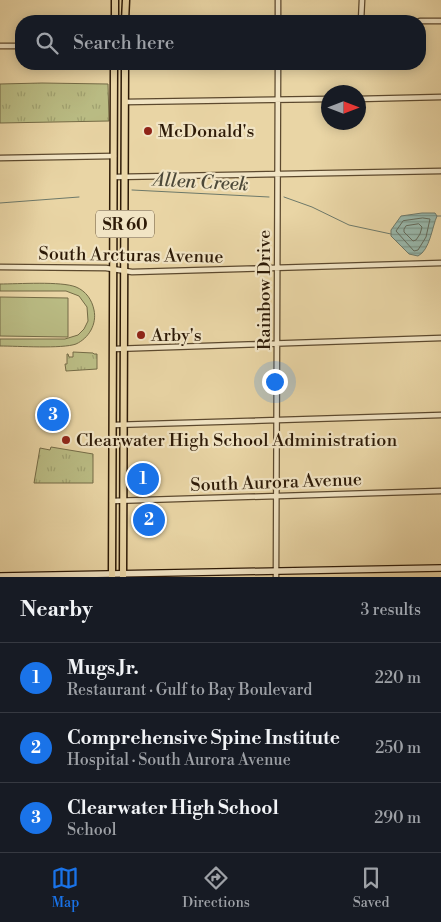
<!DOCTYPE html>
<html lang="en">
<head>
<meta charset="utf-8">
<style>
  :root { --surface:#171b24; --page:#242831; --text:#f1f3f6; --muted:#9ea1a6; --line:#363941; --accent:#1a73e8 }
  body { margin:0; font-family:"Libre Bodoni",serif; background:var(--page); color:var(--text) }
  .compass { position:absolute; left:321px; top:85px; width:45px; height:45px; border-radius:50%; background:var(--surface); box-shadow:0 2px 12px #0003; rotate:90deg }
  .you { position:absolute; left:274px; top:381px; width:18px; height:18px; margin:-12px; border:4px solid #fff; border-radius:50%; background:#1a73e8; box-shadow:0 0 0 8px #1a73e833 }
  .badge { display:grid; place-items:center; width:32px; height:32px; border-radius:50%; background:var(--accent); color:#fff; font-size:16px; font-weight:700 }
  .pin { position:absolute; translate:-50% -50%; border:2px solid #fff; box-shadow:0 1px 5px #0006 }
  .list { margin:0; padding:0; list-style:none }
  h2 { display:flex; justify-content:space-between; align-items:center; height:65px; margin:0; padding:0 20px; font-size:21px }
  h2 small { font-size:16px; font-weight:400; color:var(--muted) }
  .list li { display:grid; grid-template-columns:32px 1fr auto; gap:15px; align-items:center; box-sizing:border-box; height:70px; padding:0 20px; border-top:1px solid var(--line) }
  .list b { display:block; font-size:19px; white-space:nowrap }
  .list p { margin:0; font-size:16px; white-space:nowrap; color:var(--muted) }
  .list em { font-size:16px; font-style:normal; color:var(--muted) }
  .icon { flex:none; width:28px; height:28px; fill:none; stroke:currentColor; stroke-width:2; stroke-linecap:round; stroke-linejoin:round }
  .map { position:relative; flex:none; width:441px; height:577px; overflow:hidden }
  .search { position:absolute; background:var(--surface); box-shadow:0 2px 12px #0003; left:15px; right:15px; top:15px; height:55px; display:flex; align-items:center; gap:12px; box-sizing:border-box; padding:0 18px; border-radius:20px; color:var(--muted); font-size:19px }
  .sheet { height:275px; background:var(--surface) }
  nav { display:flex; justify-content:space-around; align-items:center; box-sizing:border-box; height:70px; border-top:1px solid var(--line); background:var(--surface); font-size:14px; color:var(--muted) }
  nav a { display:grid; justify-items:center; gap:2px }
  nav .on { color:var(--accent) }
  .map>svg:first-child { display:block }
  .grass { fill:url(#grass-tufts); stroke:#746b46 }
  .garden { fill:#babc84; stroke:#746b46 }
  .water { fill:url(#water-rules); stroke:#6d796a }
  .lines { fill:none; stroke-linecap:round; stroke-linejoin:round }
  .shore { stroke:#62695a; stroke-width:1 }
  .stream { stroke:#6d796a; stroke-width:1 }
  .street-casing { stroke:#5c492e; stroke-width:7 }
  .secondary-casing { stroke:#2d1a07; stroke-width:8 }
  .primary-casing { stroke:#2d1a07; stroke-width:9 }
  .street { stroke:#f1e4c4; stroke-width:4.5 }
  .secondary { stroke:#f1e4c4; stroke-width:5.5 }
  .primary { stroke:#e9d5a5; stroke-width:6 }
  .poi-dot { fill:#8f2418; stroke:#f1e4c4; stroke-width:2 }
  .labels { text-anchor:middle; stroke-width:4.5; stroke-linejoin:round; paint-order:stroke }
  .shield { fill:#f1e4c4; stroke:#685740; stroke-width:1 }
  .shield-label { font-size:16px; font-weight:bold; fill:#2d1a07 }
  .poi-label { font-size:18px; fill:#2d1a07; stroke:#f1e4c4; text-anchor:start }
  .street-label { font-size:18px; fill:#2d1a07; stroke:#f1e4c4 }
  .water-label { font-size:19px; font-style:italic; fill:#4d4939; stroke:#f1e4c4 }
</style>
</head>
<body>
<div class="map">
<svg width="441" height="577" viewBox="0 0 441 577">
  <defs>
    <pattern id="grass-tufts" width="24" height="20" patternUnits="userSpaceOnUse" patternTransform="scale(1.25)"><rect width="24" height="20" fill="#babc84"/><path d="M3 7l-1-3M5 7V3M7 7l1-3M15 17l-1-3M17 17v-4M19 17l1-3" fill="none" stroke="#a0a170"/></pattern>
    <pattern id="water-rules" width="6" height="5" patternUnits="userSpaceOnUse" patternTransform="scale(1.25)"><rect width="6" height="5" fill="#98b8ac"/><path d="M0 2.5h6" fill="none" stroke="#7c958a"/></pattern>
  </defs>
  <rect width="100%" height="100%" fill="#e9d5a5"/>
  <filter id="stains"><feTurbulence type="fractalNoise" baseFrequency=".004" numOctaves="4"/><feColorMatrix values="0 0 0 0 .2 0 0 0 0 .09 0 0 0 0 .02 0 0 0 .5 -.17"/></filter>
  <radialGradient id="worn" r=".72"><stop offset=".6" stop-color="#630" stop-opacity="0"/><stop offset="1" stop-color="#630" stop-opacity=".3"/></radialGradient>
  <path class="grass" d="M42,83L108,84L109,121L0,123V84Z
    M73,352L93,353L94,354H97V369L66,371L65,364H67V354H68L69,357H73Z
    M51,447L93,454V483H34L40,448L50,450Z"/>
  <path class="garden" d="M0,284C18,284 61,281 76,287C86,291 92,300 94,310C97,324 89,338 76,344C62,349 18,346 0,346V339H65L78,335L84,329L88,321L87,307L79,296L66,291H0Z
    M0,297L68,298V337L0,336Z"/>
  <path class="water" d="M422,213H435L437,216C432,227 430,250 418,256L409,254L391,236V230L401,216Z"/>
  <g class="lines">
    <path class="shore" d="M423,218L430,219L426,237L418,250L414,251L396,231L403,221Z
      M419,224L422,227L420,234L416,240L413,241L404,232V229L406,226Z"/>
    <path class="stream" d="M132,190L269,197
      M284,197L312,207L349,225L391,234
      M0,203L79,197
      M437,216H441"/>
    <g class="street-casing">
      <path id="street" d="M278,21V0
        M361,21L362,0
        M420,21H441
        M0,46H21
        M358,99L441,97
        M125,102L328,99
        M0,158L114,156
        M114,177L441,171
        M0,267L106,268L132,272L441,263
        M113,349L441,338
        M113,425L441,415
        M112,501L441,491
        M276,577L278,64"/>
    </g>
    <g class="secondary-casing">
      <path id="secondary" d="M0,576L441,568"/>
    </g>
    <g class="primary-casing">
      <path id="primary" d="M115,21V0
        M125,21L126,0
        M112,577L114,64
        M123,577L125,64"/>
    </g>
    <use href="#street" class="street"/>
    <use href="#secondary" class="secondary"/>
    <use href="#primary" class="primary"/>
  </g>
  <g class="poi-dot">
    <circle cx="148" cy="131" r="5"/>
    <circle cx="141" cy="335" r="5"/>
    <circle cx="66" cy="440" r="5"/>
  </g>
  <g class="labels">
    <rect class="shield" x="96" y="210.5" width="58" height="27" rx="4"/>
    <g class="shield-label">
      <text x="125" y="230">SR 60</text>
    </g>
    <g class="poi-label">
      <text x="158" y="137">McDonald's</text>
      <text x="151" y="341">Arby's</text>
      <text x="76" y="446">Clearwater High School Administration</text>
    </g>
    <g class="street-label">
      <text transform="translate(131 255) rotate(1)" y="6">South Arcturas Avenue</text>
      <text transform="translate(264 290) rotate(-90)" y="6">Rainbow Drive</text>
      <text transform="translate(276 482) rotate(-2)" y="6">South Aurora Avenue</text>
    </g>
    <g class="water-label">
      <text transform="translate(201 181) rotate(3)" y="7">Allen Creek</text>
    </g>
  </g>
  <rect width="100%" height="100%" filter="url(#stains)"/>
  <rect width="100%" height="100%" fill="url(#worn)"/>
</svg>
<svg class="compass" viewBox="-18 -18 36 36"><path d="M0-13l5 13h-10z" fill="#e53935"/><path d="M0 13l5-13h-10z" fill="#9ea1a6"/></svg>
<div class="you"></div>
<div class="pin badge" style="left:143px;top:479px">1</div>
<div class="pin badge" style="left:149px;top:520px">2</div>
<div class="pin badge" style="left:53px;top:415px">3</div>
<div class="search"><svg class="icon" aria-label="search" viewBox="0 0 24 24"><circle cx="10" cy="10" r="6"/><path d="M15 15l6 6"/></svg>Search here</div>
</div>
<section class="sheet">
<h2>Nearby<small>3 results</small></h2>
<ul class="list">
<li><span class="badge">1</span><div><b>Mugs Jr.</b><p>Restaurant · Gulf to Bay Boulevard</p></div><em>220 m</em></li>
<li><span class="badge">2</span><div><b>Comprehensive Spine Institute</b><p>Hospital · South Aurora Avenue</p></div><em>250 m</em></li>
<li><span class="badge">3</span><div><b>Clearwater High School</b><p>School</p></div><em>290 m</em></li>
</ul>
</section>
<nav>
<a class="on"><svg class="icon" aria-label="map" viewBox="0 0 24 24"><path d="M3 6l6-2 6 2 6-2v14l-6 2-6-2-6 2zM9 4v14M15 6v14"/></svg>Map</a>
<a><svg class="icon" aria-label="directions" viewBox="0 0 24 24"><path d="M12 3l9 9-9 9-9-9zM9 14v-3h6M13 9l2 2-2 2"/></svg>Directions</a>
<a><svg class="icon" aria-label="saved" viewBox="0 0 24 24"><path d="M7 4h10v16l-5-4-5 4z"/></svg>Saved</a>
</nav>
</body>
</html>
